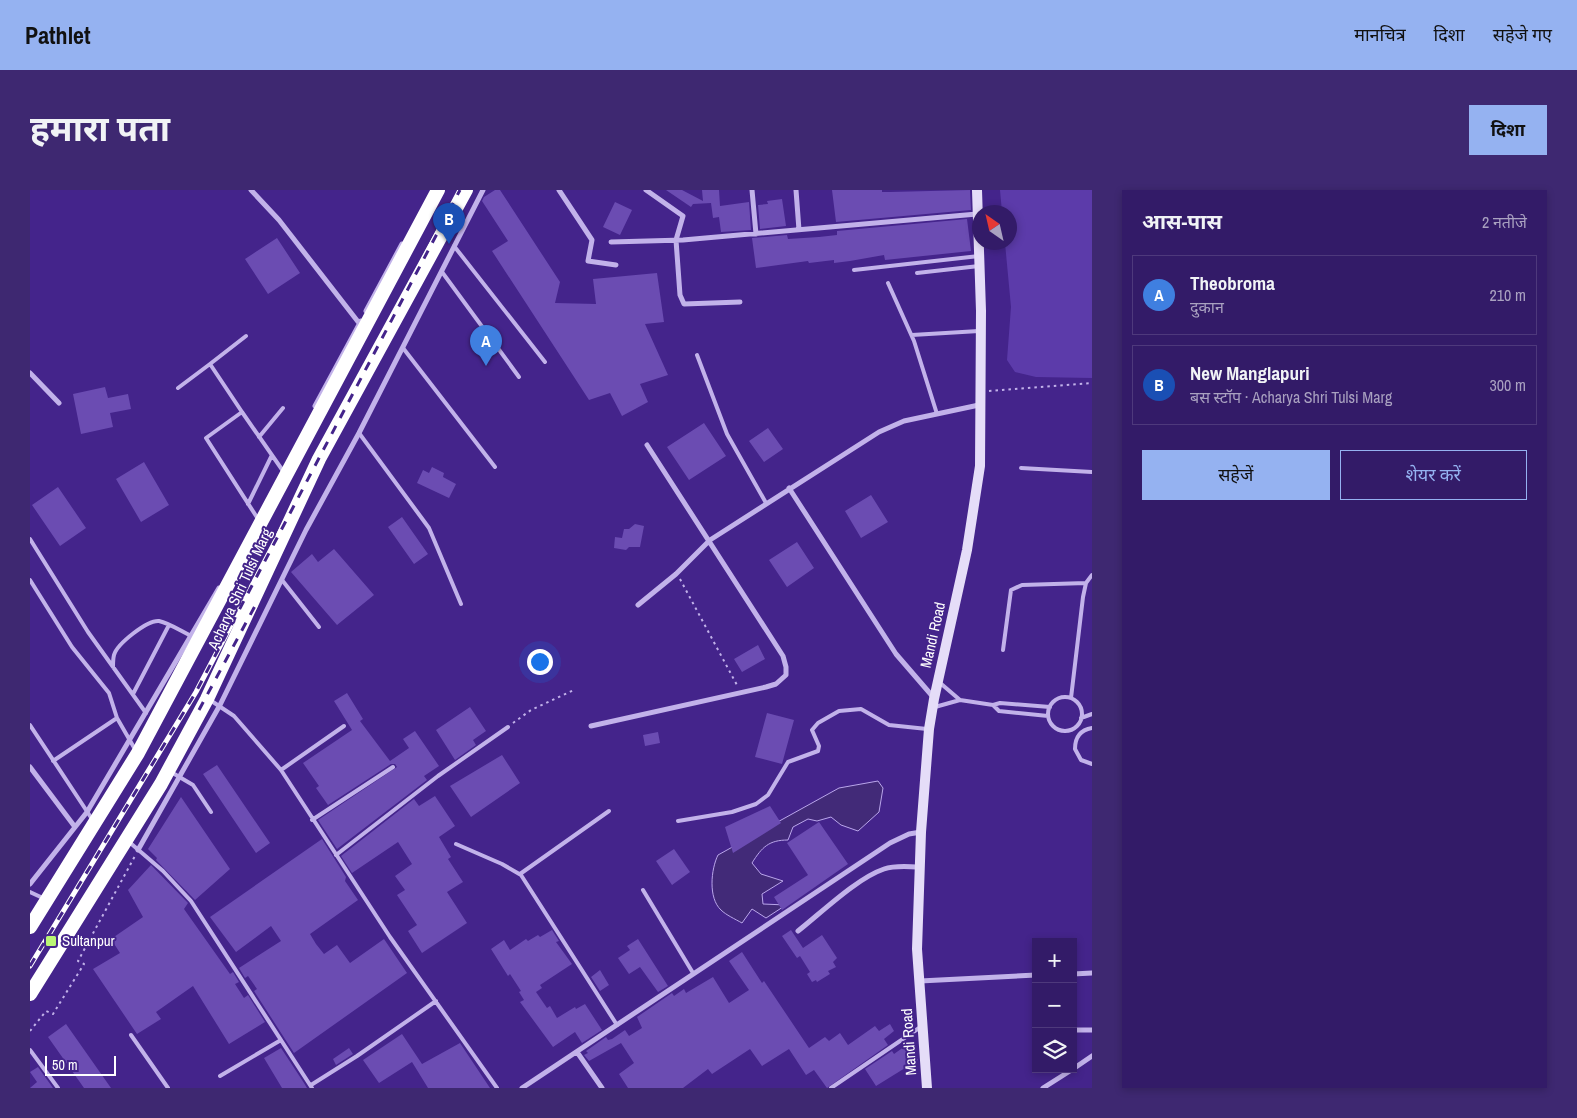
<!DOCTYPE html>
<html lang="hi">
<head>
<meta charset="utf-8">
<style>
  :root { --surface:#331b68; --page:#3e2871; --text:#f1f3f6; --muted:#a9a1c0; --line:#4e397c; --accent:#95b2f1 }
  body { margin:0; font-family:"Archivo Narrow","Noto Sans Devanagari",sans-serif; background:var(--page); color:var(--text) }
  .controls { position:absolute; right:15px; bottom:15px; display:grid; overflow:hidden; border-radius:0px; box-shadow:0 2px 8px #0003 }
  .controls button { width:45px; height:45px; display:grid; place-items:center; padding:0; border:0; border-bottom:1px solid var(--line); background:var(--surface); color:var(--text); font:25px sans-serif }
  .compass { position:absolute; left:942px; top:15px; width:45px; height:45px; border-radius:50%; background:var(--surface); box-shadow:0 2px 8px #0003; rotate:326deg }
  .scale { position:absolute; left:15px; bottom:12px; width:71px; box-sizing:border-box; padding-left:5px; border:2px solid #fff; border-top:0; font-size:14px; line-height:18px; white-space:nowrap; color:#fff; -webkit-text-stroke:4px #44248b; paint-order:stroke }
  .you { position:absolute; left:509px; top:471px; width:18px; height:18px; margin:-12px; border:4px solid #fff; border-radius:50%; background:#1a73e8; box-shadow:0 0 0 8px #1a73e833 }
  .badge { display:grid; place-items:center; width:32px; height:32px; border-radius:50%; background:var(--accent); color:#fff; font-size:16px; font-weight:700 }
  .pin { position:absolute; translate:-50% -41px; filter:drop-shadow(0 1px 2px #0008) }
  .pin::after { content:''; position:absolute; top:26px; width:18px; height:15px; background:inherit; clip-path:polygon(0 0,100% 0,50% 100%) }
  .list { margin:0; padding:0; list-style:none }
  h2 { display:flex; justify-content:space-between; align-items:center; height:65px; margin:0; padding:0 20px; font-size:21px }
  h2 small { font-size:16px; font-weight:400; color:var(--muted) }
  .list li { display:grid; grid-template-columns:32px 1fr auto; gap:15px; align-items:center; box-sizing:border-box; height:80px; margin:0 10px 10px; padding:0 10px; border:1px solid var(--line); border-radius:0px }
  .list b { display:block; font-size:19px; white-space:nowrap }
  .list p { margin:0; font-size:16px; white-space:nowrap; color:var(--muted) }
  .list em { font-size:16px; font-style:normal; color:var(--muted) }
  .actions { display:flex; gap:10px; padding:15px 20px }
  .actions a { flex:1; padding:11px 0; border:1px solid var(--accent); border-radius:0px; text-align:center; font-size:18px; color:var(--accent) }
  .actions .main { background:var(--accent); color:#111 }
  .icon { flex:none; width:28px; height:28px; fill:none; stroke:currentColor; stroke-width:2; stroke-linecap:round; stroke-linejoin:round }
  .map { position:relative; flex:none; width:1062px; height:898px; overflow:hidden; border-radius:0px }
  header { display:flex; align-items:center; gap:30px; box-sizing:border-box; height:70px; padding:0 25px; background:var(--accent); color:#111 }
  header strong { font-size:24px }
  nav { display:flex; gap:28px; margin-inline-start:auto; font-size:18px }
  .intro { display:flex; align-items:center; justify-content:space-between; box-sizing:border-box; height:120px; padding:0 30px }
  h1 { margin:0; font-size:35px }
  .button { padding:12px 22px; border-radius:0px; background:var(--accent); color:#111; font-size:18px; font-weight:700 }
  main { display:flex; gap:30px; padding:0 30px }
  aside { flex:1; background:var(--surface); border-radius:0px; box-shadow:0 2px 8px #0003 }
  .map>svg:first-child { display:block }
  .green { fill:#5c3baa }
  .water { fill:#422a78; stroke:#baa6eb }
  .building { fill:#6b4cb2 }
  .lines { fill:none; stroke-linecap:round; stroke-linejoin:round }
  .path { stroke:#c2b2ea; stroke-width:2; stroke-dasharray:2.5 4; stroke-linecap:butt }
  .lane { stroke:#c2b2ea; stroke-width:4 }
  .street { stroke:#c2b2ea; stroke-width:5 }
  .secondary { stroke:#e5ddf8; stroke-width:10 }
  .highway { stroke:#fff; stroke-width:14 }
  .rail-casing { stroke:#fff; stroke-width:5 }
  .rail { stroke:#44248b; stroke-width:3; stroke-dasharray:9; stroke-linecap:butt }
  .poi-dot { fill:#baf575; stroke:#44248b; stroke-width:2 }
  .labels { text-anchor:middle; stroke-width:4; stroke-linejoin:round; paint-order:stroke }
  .street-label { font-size:15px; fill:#fff; stroke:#44248b }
  .poi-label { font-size:15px; fill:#fff; stroke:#44248b; text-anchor:start }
</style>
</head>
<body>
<header>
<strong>Pathlet</strong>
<nav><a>मानचित्र</a><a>दिशा</a><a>सहेजे गए</a></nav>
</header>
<div class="intro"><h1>हमारा पता</h1><a class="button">दिशा</a></div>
<main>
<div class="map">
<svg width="1062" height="898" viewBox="0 0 1062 898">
  <rect width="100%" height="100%" fill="#44248b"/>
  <path class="green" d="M970,0H1062V188L1006,187L985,182L977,170L981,117L975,53L979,52V22H972Z"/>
  <path class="water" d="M848,591L853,598L849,622L828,641L811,635L801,627L787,631L778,629L763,637L758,650C739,650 732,657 722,673L731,684L753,691L732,704L733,714L756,715L736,728L722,719L712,733C705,729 696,725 691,720C678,708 681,679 688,665L809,598Z"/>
  <path class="building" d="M465,0H470L530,92L525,113L566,114L563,89L627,83L634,132L615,134L638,185L610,194L618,212L592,226L580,203L559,210L462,61L478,51L452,11L454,7Z
    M636,0H652L673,11L672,0H689L690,16L719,12L721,40L691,42L689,27L683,28L681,13L663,14L661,17Z
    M802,0H852V2H860L940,0L941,20L806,32Z
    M752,9L756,36L730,39L728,15L738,14L737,11Z
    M585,12L602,20L590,45L573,37Z
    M937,29L941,61L855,70L854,65L820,71L804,73V70L779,73L778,71L726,78L722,48L757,45L758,49L789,47L807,45V41Z
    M247,48L270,83L238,104L215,69Z
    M75,197L78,208L98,204L101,219L80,223L83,237L51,244L43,204Z
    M674,233L696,266L659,290L637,257Z
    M738,238L753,259L734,272L719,251Z
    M114,272L139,315L111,332L86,289Z
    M402,277L414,283L413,287L426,294L419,308L387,293L393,280L399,283Z
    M28,297L56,338L30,356L2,315Z
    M841,305L858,332L831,348L815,321Z
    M372,327L398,364L384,374L358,337Z
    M605,334L614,336L610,357H599L596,360L584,358L585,347L592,348L594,339H599Z
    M767,352L784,378L757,397L739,370Z
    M304,359L344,405L307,435L261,382L282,364L288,372Z
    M728,455L735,469L712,482L704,469Z
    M317,503L333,529L330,531L360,571L379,558L373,549L385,541L409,576L394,586L397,590L307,659L288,630L367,577L365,574H361L298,615L286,598L289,596L273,573L322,540L304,511Z
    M440,517L456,541L443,550L446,555L425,570L406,540Z
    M737,523L764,530L752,574L725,567Z
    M628,542L630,553L615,556L613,545Z
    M472,565L490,593L441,627L420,596Z
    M187,575L240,653L226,663L173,584Z
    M405,606L425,636L409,647L421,667L418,669L433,692L417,702L437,733L392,763L378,741L387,735L367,705L375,700L365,686L382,674L368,652L322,683L311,666L384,609L389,616Z
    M151,607L200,679L165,710L126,670L127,668L118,659Z
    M740,616L751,633L703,663L695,637Z
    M789,632L818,674L752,720L744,707L778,685L757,653Z
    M292,649L316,687L315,691L328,710L280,744L286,754L294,764L307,755L320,773L354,749L377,783L264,863L224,801L227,799L218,786L215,788L209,778L251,751L241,736L206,762L180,727Z
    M644,659L660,682L642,695L626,671Z
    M121,675L158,713L154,719L200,784L203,782L209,792L205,794L214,808L218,805L235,832L199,854L163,796L126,822L131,829L107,844L63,779L90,763L81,749L113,727L98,700Z
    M522,740L529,751L526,752L542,774L510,795L512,798L506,802L517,818L520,816L527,828L545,817L546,819L555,814L572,840L552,853L545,842L523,857L490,812L494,810L489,802L491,801L480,784L478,786L461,759L474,750L480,760L496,749L498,751L508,745L510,747Z
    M761,740L773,758L792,745L807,768L803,772L806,777L798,781L800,784L787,792L786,790L782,792L777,784L780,782L770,766L767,768L752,746Z
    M608,749L638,796L628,802L610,777L599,784L588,768L600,760L597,756Z
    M712,762L732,793L734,791L779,858L795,847L799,851L810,843L818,855L845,836L849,841L860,834L864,841L854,849L858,855L797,898L784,880L776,885L759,859L732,876L720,859L682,884L678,879L653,898H598L589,884L604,873L591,853L559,871L554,865L558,863L556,861L576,847L578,850L582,849L595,840L599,846L612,838L607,827L642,803L644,806L654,799L656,803L683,787L699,813L719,800L699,771Z
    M570,780L579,795L570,801L561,787Z
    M36,834L81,898H54L18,847Z
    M372,844L392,874L430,853L460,898H398L382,872L349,893L333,870Z
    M878,854L888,870L846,896L835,879L862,861L864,864Z
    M251,858L274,893L277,898H252L234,868Z
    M319,858L323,864L306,875L303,869Z
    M8,877L23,898H0L7,892L0,882Z"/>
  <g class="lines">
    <path class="path" d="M959,201L1062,193
      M650,389L708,497
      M483,533L501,520L544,500
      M0,841L16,821L23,824L54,774L48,771L105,666"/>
    <path class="lane" d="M424,56L515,172
      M824,80L949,66
      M412,82L489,187
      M887,83L949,76
      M858,93L884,151L907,224
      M882,145L949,141
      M216,146L180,174L212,222L176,248L228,329
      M373,158L465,277
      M667,165L697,244L736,313
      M148,198L180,174
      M212,222L253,281
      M329,243L399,338L431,414
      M229,247L253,218
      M991,278L1062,282
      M218,314L242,265
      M0,349L58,442L116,523
      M0,390L42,457L79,503L87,528L106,561
      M252,390L289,437
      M973,460L981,400L992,395L1056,393
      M83,477C83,473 83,469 84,465C87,454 117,430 129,431C139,433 151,441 161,446
      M909,492L930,510
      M103,504L139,435
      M1018 524a17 17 0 1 1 34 0a17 17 0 1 1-34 0Z
      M1041,508L1053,407L1056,393L1062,385
      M180,510L204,526L251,580L360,747L467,898
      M963,515L969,521L1018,526
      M905,517L930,510L963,515L970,513L1020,517
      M1051,528L1062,524
      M0,535L62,629
      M1062,538C1050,540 1045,547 1045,559L1051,570L1062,574
      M23,571L87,528
      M251,580L314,536
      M141,582L163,595L181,622
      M282,630L363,577
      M648,631L702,622L726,614L738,605L758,572L788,561L789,556L782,540L788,533L809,521L831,519L859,535L897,539
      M98,651L133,681L161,711L282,898
      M426,654L472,674L491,685L587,835
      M306,665L408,586L478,537
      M490,684L579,621
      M613,700L663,783
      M0,702L15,709
      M101,845L138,898
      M0,860L28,898
      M190,886L251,850
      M281,895L327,866L406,811
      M801,898L892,836"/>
    <path class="street" d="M221,0L249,30L329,133
      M529,0L562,50L558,71L586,75
      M616,0L653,26L646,50L650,105L654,114L710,112
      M722,0L726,44
      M766,0L769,40
      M581,52L653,50L947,24
      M336,121L372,54
      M0,183L29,213
      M285,216L331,131
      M759,298L866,464L904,508
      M608,415L646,384L680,350L849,242L874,231L949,215
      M561,536L736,497L746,494L756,485V477L753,466L617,255
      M0,577L45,637
      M108,660L190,515L276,340L329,243L453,0
      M0,694L57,622L189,398
      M768,741C791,723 827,688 854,679C866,675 878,677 890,677
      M1043,784L1062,783
      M890,791L1006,785
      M1043,840H1062
      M547,862L572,898
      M1043,879L1062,866
      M492,898L860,653L879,644L891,642
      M1013,898L1043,879"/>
    <path class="secondary" d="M897,898L887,759L891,642L899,539L904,509L937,360L950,276L951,121L947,0"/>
    <path class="highway" d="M0,737L108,563L408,0
      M0,804L131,594L177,509L289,269L436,0"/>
    <g class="rail-casing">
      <path id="rail" d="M169,520L225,416
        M0,776L166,502L430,0"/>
    </g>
    <use href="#rail" class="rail"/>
  </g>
  <rect class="poi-dot" x="15" y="745" width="12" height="12" rx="2.5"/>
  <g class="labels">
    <g class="street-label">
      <text transform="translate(210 399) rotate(-65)" y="5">Acharya Shri Tulsi Marg</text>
      <text transform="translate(903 445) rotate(-77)" y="5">Mandi Road</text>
      <text transform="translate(879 852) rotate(-94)" y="5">Mandi Road</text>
    </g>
    <g class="poi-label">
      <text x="32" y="756">Sultanpur</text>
    </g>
  </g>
</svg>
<div class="controls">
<button>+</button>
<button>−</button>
<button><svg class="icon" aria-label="layers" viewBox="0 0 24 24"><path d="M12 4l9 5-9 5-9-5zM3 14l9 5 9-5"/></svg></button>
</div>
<svg class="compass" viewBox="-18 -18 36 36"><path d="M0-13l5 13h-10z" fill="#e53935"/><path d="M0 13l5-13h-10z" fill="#a9a1c0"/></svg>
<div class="scale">50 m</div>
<div class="you"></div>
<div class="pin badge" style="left:456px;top:176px;background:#3f7fe0">A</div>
<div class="pin badge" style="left:419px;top:54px;background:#1a4fb4">B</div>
</div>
<aside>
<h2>आस-पास<small>2 नतीजे</small></h2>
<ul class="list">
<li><span class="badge" style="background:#3f7fe0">A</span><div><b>Theobroma</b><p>दुकान</p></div><em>210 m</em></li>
<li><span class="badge" style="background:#1a4fb4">B</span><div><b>New Manglapuri</b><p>बस स्टॉप · Acharya Shri Tulsi Marg</p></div><em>300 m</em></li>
</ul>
<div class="actions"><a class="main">सहेजें</a><a>शेयर करें</a></div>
</aside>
</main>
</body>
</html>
